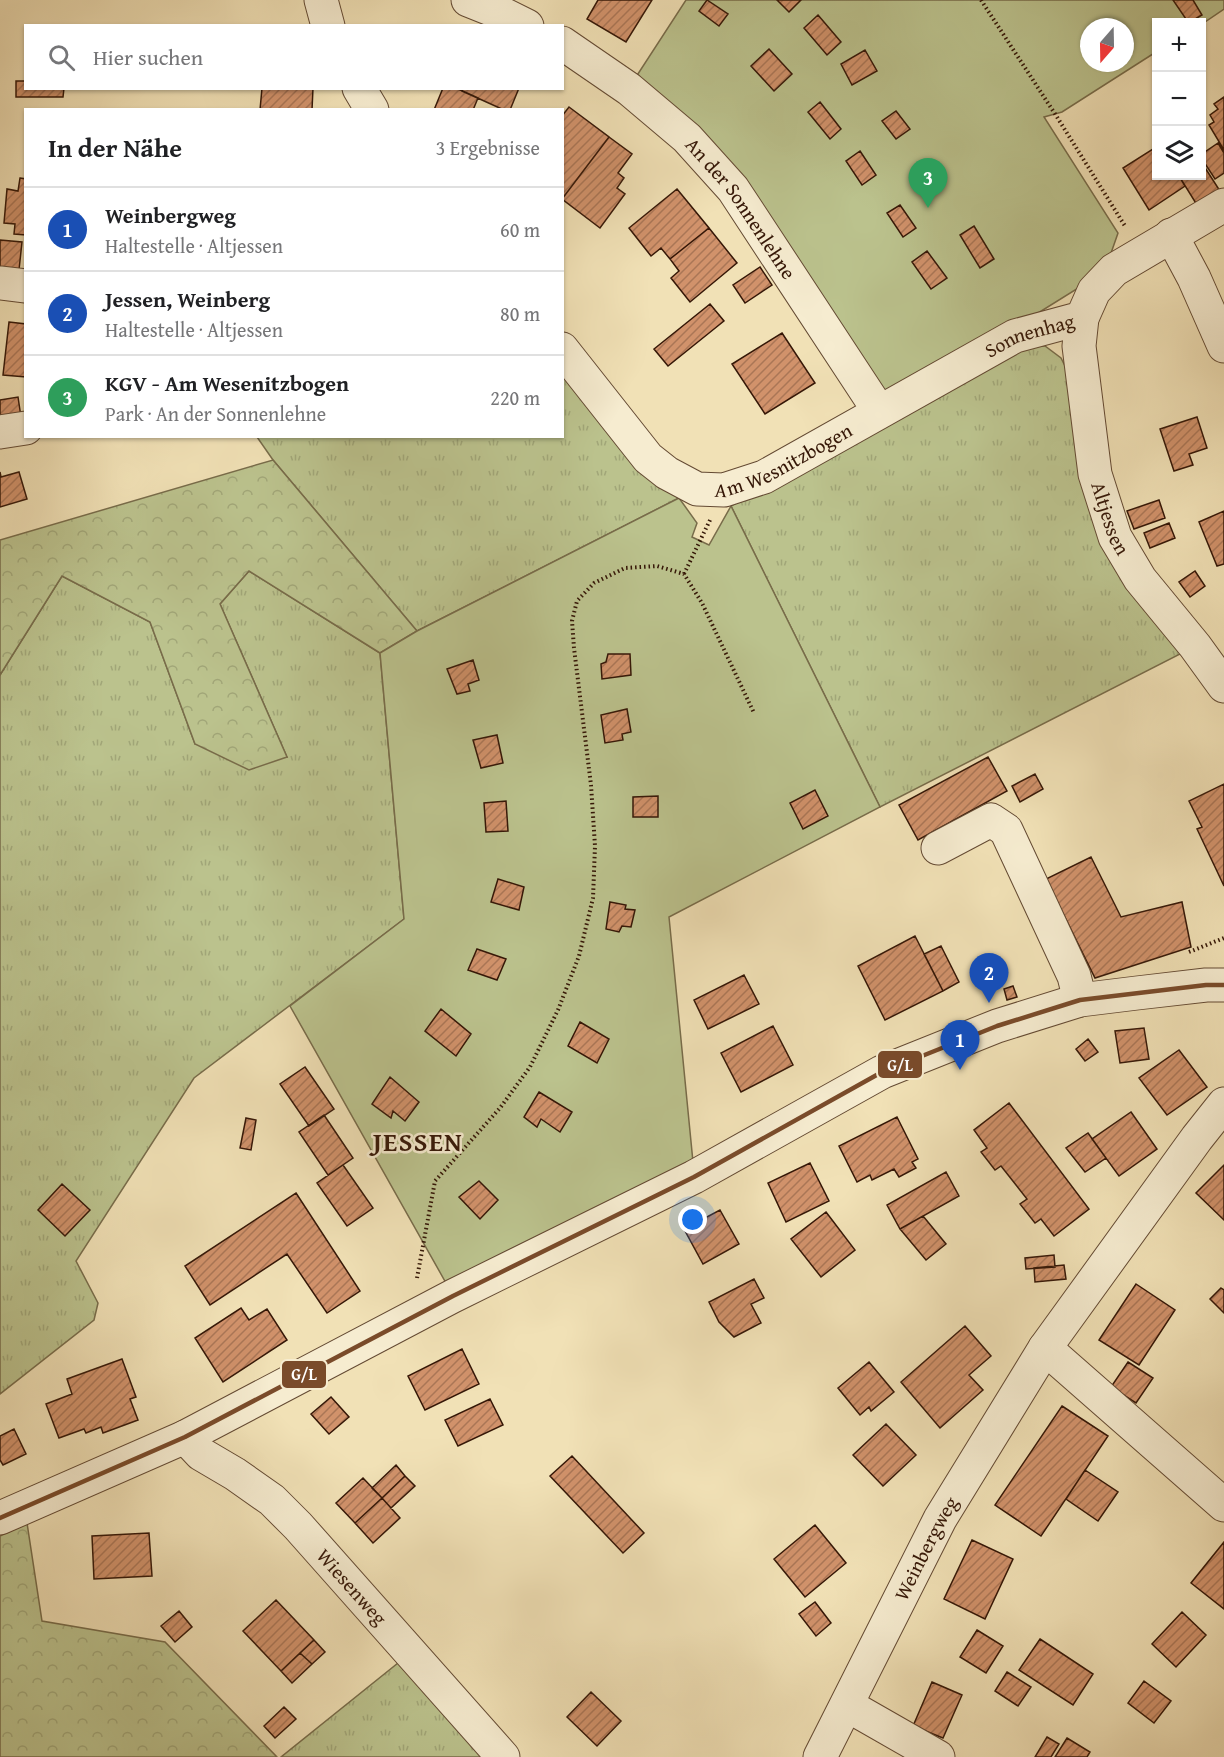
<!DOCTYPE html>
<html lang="de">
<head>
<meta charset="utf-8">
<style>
  :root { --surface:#fff; --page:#f2f2f2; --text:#202124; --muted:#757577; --line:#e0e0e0; --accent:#8f2418 }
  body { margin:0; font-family:"Gentium Book Plus",serif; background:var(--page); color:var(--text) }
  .controls { position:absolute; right:18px; top:18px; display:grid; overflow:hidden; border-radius:0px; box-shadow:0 2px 4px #0004 }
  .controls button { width:54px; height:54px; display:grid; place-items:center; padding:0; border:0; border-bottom:2px solid var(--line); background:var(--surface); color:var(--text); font:30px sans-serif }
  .compass { position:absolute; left:1080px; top:18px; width:54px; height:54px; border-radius:50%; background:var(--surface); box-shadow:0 2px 4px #0004; rotate:200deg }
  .you { position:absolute; left:693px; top:1220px; width:21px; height:21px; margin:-15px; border:4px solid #fff; border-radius:50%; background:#1a73e8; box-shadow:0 0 0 9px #1a73e833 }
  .badge { display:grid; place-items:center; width:39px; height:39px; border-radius:50%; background:var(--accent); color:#fff; font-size:20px; font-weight:700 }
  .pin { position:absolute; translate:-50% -50px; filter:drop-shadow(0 2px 3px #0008) }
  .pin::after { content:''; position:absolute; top:32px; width:21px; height:18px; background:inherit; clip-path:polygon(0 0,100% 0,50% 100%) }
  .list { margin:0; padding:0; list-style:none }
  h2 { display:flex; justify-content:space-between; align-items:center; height:78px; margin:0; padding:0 24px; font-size:26px }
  h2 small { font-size:20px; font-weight:400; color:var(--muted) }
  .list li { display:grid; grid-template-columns:39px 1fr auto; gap:18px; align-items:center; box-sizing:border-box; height:84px; padding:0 24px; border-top:2px solid var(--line) }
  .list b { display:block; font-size:22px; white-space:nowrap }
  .list p { margin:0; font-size:20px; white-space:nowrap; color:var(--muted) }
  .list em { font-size:20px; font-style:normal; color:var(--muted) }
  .icon { flex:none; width:33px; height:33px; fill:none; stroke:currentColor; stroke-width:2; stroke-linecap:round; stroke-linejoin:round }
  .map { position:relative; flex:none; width:1224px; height:1757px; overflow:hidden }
  .search { position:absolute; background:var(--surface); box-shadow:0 2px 4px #0004; left:24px; top:24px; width:540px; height:66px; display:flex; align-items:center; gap:15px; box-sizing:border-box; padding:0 21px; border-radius:0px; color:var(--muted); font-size:22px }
  .panel { position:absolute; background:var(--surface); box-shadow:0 2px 4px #0004; left:24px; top:108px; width:540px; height:330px; border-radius:0px }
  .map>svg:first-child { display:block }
  .grass { fill:url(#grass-tufts); stroke:#786c4a; stroke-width:1.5 }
  .forest { fill:url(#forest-crowns); stroke:#786c4a; stroke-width:1.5 }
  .garden { fill:#bbc28d; stroke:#786c4a; stroke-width:1.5; fill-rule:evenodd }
  .building { fill:url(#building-hatch); stroke:#351707; stroke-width:1.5 }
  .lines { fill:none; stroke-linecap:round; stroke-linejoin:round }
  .minor-casing { stroke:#644a33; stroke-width:35 }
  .path { stroke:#351707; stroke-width:4; stroke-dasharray:1.5 3; stroke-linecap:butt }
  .minor { stroke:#f6ecd0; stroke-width:33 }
  .bus-1-casing { stroke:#f6ecd0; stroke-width:9 }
  .bus-1 { stroke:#7a4b2a; stroke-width:4.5 }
  .labels { text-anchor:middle; stroke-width:5; stroke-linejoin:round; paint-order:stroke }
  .street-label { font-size:20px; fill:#351707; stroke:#f6ecd0 }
  .district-label { font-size:26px; font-weight:bold; letter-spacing:1.5px; fill:#351707; stroke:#f6ecd0 }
  .line-badge { stroke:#f6ecd0; stroke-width:2 }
  .badge-label { font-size:16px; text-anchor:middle; font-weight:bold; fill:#fff }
</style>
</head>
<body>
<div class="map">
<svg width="1224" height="1757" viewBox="0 0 1224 1757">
  <defs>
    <pattern id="grass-tufts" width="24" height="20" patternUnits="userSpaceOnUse" patternTransform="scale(1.5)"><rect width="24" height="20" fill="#bbc28d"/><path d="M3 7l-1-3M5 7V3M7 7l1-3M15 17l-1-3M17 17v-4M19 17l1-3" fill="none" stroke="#a1a678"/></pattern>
    <pattern id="forest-crowns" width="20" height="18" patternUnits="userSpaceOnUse" patternTransform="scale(1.5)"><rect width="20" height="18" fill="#bbc28d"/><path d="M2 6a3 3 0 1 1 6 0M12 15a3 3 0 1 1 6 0" fill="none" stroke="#a1a678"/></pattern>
    <pattern id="building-hatch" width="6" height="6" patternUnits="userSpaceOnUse" patternTransform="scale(1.5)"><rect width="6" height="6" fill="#d1926b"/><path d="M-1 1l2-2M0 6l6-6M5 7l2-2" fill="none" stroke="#aa7656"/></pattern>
  </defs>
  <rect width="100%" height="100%" fill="#f1e1b6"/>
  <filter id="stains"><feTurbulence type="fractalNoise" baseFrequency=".00333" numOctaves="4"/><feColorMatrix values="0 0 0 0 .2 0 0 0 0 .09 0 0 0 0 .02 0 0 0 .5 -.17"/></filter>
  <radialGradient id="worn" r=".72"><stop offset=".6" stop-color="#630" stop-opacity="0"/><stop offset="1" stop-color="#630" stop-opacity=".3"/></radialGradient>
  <path class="grass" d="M1021,346H1045L1061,358L1069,374L1085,474L1184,652L880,807L731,506Z
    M563,366L661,485L679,498L417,631L273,460L257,437L562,436Z
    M249,571L380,653L404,919L194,1078L76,1261L98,1303L94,1320L0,1394V675L62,576L150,622L195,744L287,757L220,604Z
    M403,1659L490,1757H281Z"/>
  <path class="forest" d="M273,460L417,631L380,653L249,571L220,604L287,757L249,770L195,744L150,622L62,576L0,675V540Z
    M27,1523L42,1621L165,1642L277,1757H0V1536Z"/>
  <path class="garden" d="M686,0H1224V9L1202,24L1156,22V52L1062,112L1044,117L1118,233L1110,256L1088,282L1014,328L884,395L634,80ZM1089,27H1125V63H1089Z
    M679,498L697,523L692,537L709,545L731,506L880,807L669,917L693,1162L446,1283L290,1006L404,919L380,653L417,631Z"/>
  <path class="building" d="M598,0H652L626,42L587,19Z
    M707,0L728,14L719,26L699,11Z
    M777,0H801L789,12Z
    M1173,0H1193L1202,15L1190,22H1188Z
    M818,15L841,42L827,55L804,28Z
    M769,49L792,74L774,91L751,66Z
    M865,50L877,71L852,85L841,64Z
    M16,81H26V88H64L63,97H16Z
    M262,88H313L312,110H260Z
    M443,88H456L478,98L473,110H434Z
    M463,88H519L510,110H504L462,91Z
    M1224,97V150L1209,125L1214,122L1210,115L1218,109L1214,104Z
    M820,102L841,129L830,139L808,112Z
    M569,107L609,137L562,199V116Z
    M896,111L910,129L896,139L882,121Z
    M609,137L632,154L618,173L624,178L617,188L625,194L600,228L562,199Z
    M1218,143L1224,153V173L1215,179L1202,159V154Z
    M1156,147V176H1179L1185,186L1149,210L1123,168Z
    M860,151L876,175L862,185L846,161Z
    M1202,163L1220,191L1197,205L1179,176H1202Z
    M930,165L944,186L930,195L916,174Z
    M20,178L26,179V235L14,234L15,224L4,223L7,189L18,191Z
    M677,189L709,228L670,259L661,248L651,256L629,228Z
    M900,205L916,228L903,237L887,213Z
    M974,226L994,259L980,268L960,235Z
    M709,228L737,263L690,302L671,278L679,271L670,259Z
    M0,240L22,242L19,270L0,268Z
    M927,251L947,278L931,289L912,262Z
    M760,267L772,285L745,303L733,285Z
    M710,304L724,321L668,366L654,349Z
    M9,322L26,324V377L3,375Z
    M782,333L815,383L765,414L732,364Z
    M18,397L21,417L0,420V400Z
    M1197,417L1207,448L1189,454L1193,465L1174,471L1160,429Z
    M0,472L1,477L19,472L27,499L0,507Z
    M1159,500L1165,518L1134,529L1127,511Z
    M1224,511V564L1217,566L1199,522Z
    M1169,523L1175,538L1150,548L1144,533Z
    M1195,571L1205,586L1190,597L1179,582Z
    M608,654H630L631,675L602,679L601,664L606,662Z
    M473,660L479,680L468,684L470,691L457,694L447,669Z
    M627,709L631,732L622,734L623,740L605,743L601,715Z
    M497,735L503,763L481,768L473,740Z
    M988,757L1007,791L918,840L899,805Z
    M1035,774L1043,789L1020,802L1012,786Z
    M1224,784V886L1197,829L1202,827L1189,801Z
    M815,790L828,816L803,829L790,803Z
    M658,796V817H633V797Z
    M506,801L508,831L486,832L484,803Z
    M1091,857L1121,917L1182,902L1191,947L1095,978L1046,879Z
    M498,879L524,887L519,910L491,902Z
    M610,902L626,905L625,909L635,910L631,927L622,926L619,932L606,929Z
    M915,936L943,991L885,1020L858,966Z
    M941,946L959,982L943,991L924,954Z
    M477,949L506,959L497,980L468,970Z
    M744,975L759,1004L708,1029L694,1000Z
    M1013,986L1017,997L1007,1000L1004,989Z
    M441,1009L471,1034L456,1056L425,1031Z
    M580,1022L609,1039L597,1063L568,1046Z
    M773,1026L793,1065L741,1092L721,1053Z
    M1144,1028L1149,1059L1120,1063L1115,1031Z
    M1088,1039L1098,1052L1085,1061L1076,1049Z
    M1179,1050L1207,1087L1167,1115L1139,1078Z
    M305,1067L334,1109L309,1126L280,1084Z
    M390,1077L419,1102L405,1121L393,1111L391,1118L372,1104Z
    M539,1092L572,1112L560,1132L541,1119L537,1127L524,1117Z
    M1009,1103L1089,1209L1054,1236L1041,1219L1035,1223L1020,1204L1027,1199L1001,1166L995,1170L981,1152L987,1148L974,1130Z
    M1131,1112L1157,1149L1119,1176L1092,1139Z
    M324,1115L353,1158L328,1175L299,1132Z
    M897,1117L918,1159L912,1162L916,1168L899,1177L894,1169L872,1180L870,1175L857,1182L839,1146Z
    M246,1118L256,1120L251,1150L240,1148Z
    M1088,1133L1106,1158L1085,1172L1066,1148Z
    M810,1163L829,1201L786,1222L768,1183Z
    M343,1165L373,1208L347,1226L317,1183Z
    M1224,1165V1220L1196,1193Z
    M946,1172L959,1196L900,1229L887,1205Z
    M479,1181L498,1200L480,1219L459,1197Z
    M62,1184L90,1210L65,1236L38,1210Z
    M296,1193L360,1291L327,1313L287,1254L210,1305L185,1266Z
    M720,1210L739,1244L703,1264L684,1229Z
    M826,1212L855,1250L821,1277L791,1239Z
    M923,1216L946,1244L926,1260L900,1229Z
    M1054,1255L1055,1267L1026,1269L1025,1258Z
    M1064,1265L1066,1279L1035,1282L1034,1268Z
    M754,1279L764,1298L751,1304L761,1323L734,1337L719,1322L709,1302Z
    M1136,1284L1175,1310L1139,1365L1099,1340Z
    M1221,1288L1224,1290V1313L1210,1299Z
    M241,1308L249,1320L267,1309L287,1340L223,1382L195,1338Z
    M965,1326L991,1356L969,1375L983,1390L940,1428L901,1382Z
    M462,1349L479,1384L425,1410L408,1376Z
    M122,1359L136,1397L130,1399L138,1420L103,1433L101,1427L86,1433L84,1429L59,1438L46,1404L72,1394L67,1379Z
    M869,1362L894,1392L871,1411L869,1407L860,1415L838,1388Z
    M1128,1362L1153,1378L1136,1403L1111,1387Z
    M331,1397L349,1417L329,1434L311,1414Z
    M490,1399L503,1425L458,1446L445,1420Z
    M1062,1406L1108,1436L1041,1536L995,1505Z
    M886,1424L916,1455L883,1486L853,1455Z
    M14,1429L26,1454L3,1465L0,1460V1436Z
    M572,1456L644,1533L623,1553L550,1476Z
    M396,1465L405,1476L382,1498L372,1488Z
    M1085,1470L1118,1492L1098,1521L1066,1499Z
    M405,1476L415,1486L391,1508L382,1498Z
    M363,1478L382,1498L355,1523L336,1503Z
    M382,1498L400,1518L373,1543L355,1523Z
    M815,1525L846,1563L805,1597L774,1559Z
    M149,1533L152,1576L94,1579L92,1536Z
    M972,1540L1013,1559L985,1619L944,1599Z
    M1224,1542V1609L1191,1583Z
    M276,1600L314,1640L281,1671L243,1631Z
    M815,1602L831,1623L816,1636L799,1614Z
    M179,1611L192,1627L175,1642L161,1626Z
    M1182,1612L1206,1635L1176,1667L1152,1644Z
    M977,1630L1003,1646L986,1673L960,1657Z
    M1040,1639L1093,1674L1073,1705L1019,1670Z
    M314,1640L325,1652L312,1664L300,1653Z
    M300,1653L312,1664L292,1683L281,1671Z
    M1007,1672L1031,1687L1018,1706L995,1691Z
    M1144,1681L1171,1701L1154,1723L1128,1703Z
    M932,1682L962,1695L943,1738L913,1726Z
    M591,1692L621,1721L597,1746L567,1717Z
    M284,1707L296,1719L275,1738L264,1726Z
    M1047,1737L1059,1744L1051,1757H1035Z
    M1067,1738L1090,1752L1087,1757H1055Z"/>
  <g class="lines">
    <g class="minor-casing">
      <g id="minor">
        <path d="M321,0L328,26"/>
        <path d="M468,0L503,14L527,26"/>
        <path id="s1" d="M562,43L629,89L687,138L733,189L879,411"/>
        <path d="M359,88L372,110"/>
        <path d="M1171,235L1194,278L1224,346"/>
        <path d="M0,283L26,286"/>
        <path id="s2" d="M1082,318L1079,346L1095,474L1115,537L1140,579L1195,646L1224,686"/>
        <path id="s3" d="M562,349L648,458L667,473L697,489L724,490L764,477L1015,336L1082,318L1094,291L1114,270L1224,205"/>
        <path d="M0,432L26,428"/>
        <path d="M938,848L991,820L1006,830L1074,976L1080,1000"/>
        <path d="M1045,1348L1224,1505"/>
        <path id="s4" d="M185,1437L201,1454L235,1474L272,1500L298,1526L503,1757"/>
        <path d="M0,1518L185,1437L453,1296L694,1177L882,1072L997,1026L1080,1000L1137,993L1206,985H1224"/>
        <path d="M847,1705L938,1757"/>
        <path id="s5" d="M820,1757L940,1519L1045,1348L1197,1138L1224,1104"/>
      </g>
    </g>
    <path class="path" d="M981,0L1057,117L1125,226
      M684,574L710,520
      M1189,952L1224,938
      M417,1278L435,1181L500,1108L530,1067L558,1010L579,956L593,898L595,846L591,785L574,648L572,621L577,601L594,583L625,568L657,566L684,574L702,603L754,713"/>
    <use href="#minor" class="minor"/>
    <g class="bus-1-casing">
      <path id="bus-1" d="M0,1518L185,1437L453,1296L694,1177L882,1072L997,1026L1080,1000L1206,985H1224"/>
    </g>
    <use href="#bus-1" class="bus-1"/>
  </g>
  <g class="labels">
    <g class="street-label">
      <text dy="7" stroke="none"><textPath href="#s1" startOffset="246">An der Sonnenlehne</textPath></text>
      <text dy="7" stroke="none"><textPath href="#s3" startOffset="568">Sonnenhag</textPath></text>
      <text dy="7" stroke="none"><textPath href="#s3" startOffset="290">Am Wesnitzbogen</textPath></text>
      <text dy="7" stroke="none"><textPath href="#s2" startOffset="204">Altjessen</textPath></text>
      <text dy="7" stroke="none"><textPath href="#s5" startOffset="234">Weinbergweg</textPath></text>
      <text dy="7" stroke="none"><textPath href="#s4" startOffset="226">Wiesenweg</textPath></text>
    </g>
    <g class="district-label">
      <text x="418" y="1151">JESSEN</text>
    </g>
  </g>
  <g class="line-badge">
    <rect x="877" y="1050" width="46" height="29" rx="6" fill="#7a4b2a"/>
    <rect x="281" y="1360" width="46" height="29" rx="6" fill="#7a4b2a"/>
  </g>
  <g class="badge-label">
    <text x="900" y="1071">G/L</text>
    <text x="304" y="1380">G/L</text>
  </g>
  <rect width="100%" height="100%" filter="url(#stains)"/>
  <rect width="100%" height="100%" fill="url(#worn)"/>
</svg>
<div class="controls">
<button>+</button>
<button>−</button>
<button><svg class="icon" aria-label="layers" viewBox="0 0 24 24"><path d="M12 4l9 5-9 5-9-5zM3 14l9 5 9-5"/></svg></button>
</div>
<svg class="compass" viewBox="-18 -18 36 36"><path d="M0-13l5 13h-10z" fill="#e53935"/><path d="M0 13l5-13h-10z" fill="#757577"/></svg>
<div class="you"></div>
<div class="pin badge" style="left:960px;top:1070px;background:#1a4fb4">1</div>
<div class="pin badge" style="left:989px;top:1003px;background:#1a4fb4">2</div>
<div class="pin badge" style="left:928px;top:208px;background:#2e9e5b">3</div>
<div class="search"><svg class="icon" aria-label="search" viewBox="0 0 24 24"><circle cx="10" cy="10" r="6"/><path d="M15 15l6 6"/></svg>Hier suchen</div>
<section class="panel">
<h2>In der Nähe<small>3 Ergebnisse</small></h2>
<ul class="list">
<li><span class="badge" style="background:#1a4fb4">1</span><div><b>Weinbergweg</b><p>Haltestelle · Altjessen</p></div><em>60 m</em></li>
<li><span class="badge" style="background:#1a4fb4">2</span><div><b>Jessen, Weinberg</b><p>Haltestelle · Altjessen</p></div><em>80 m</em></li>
<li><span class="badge" style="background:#2e9e5b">3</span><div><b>KGV - Am Wesenitzbogen</b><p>Park · An der Sonnenlehne</p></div><em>220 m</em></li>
</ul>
</section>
</div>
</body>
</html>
